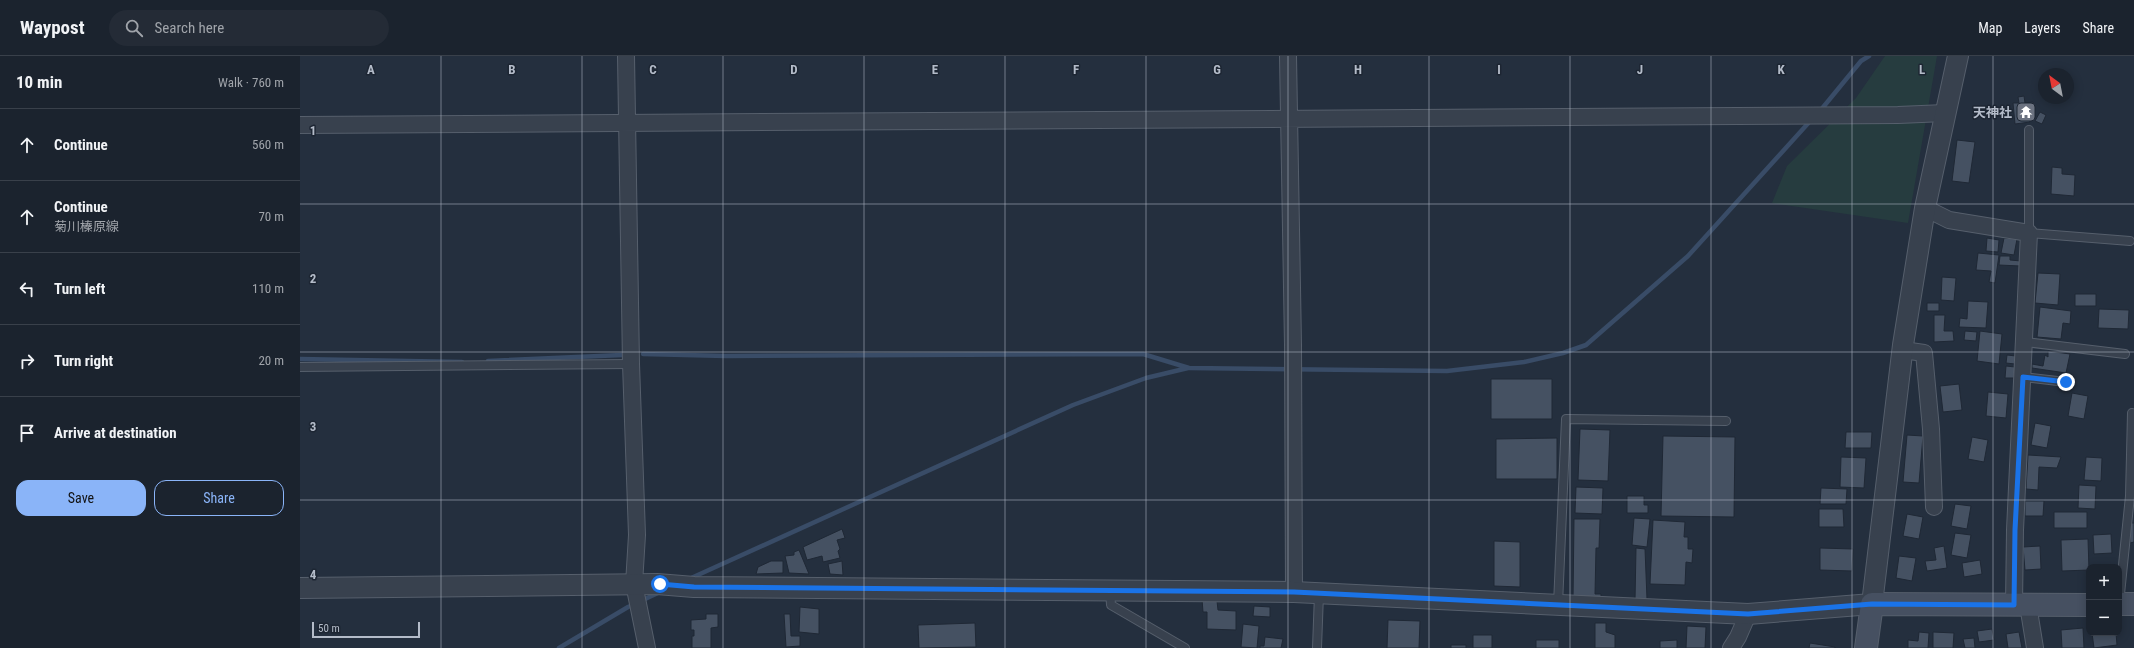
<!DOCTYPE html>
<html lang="en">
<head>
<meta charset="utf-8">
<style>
  :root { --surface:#1b232e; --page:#242b36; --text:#f1f3f6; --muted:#a0a4aa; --line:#39404a; --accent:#8ab4f8 }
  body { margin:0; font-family:"Roboto Condensed","Noto Sans JP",sans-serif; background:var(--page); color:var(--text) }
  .controls { position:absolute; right:12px; bottom:12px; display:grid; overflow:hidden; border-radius:8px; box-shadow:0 2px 10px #0003 }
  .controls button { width:36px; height:36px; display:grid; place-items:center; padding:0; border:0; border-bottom:1px solid var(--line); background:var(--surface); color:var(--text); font:20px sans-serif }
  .compass { position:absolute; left:1738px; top:12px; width:36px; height:36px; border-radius:50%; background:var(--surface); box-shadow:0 2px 10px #0003; rotate:328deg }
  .scale { position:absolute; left:12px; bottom:10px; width:108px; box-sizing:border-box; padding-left:4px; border:2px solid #b4bcc9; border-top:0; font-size:11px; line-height:14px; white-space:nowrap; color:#b4bcc9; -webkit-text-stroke:3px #1d2633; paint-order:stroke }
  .stop { position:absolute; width:12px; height:12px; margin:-9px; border:3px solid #1a73e8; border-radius:50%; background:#fff }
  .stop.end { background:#1a73e8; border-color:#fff; box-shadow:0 1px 4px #0008 }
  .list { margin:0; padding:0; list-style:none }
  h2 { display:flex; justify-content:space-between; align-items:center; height:52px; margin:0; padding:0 16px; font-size:17px }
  h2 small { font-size:13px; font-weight:400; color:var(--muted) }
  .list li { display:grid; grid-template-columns:26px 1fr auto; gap:12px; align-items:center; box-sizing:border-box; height:72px; padding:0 16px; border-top:1px solid var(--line) }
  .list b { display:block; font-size:15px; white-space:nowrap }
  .list p { margin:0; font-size:13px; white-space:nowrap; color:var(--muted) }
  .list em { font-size:13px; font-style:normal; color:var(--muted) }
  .actions { display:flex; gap:8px; padding:12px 16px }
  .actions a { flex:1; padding:9px 0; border:1px solid var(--accent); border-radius:12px; text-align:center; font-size:14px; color:var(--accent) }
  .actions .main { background:var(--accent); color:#111 }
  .icon { flex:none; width:22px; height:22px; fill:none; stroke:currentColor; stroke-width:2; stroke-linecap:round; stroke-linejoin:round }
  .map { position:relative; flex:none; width:1834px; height:592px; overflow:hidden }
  header { display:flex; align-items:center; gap:24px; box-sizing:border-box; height:56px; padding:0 20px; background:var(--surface); border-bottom:1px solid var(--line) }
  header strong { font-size:19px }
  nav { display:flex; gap:22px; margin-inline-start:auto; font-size:14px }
  .search { width:280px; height:36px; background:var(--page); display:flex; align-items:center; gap:10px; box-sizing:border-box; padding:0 14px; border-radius:22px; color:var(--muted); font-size:15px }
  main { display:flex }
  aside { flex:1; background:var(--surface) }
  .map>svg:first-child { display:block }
  .green { fill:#263c3f }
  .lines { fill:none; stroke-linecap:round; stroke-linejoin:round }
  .stream { stroke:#394c67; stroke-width:4.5 }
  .building { fill:#455162; stroke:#1f2835 }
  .service-casing { stroke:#565f6c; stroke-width:10 }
  .minor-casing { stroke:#565f6c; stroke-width:18 }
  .tertiary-casing { stroke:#565f6c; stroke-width:22 }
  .secondary-casing { stroke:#565f6c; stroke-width:24 }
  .service { stroke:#38414e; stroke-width:8 }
  .minor { stroke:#38414e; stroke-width:16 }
  .tertiary { stroke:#38414e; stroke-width:20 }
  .secondary { stroke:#465061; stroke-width:22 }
  .route { stroke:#1a73e8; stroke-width:5 }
  .grid { fill:none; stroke:#b4bcc9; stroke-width:1; stroke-opacity:0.55 }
  .labels { text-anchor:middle; stroke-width:3; stroke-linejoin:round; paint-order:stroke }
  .poi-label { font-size:13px; font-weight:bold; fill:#b4bcc9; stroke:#1d2633; text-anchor:end }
  .grid-label { font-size:13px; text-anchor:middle; font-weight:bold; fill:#b4bcc9; stroke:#1d2633; stroke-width:3; stroke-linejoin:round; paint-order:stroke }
</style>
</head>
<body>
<header>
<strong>Waypost</strong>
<div class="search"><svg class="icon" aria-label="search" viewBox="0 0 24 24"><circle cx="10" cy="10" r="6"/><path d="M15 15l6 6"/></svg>Search here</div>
<nav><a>Map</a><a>Layers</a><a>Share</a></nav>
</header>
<main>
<aside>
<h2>10 min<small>Walk · 760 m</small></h2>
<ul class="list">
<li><svg class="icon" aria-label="ahead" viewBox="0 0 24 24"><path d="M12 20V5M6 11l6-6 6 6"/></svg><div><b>Continue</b></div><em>560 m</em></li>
<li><svg class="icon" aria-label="ahead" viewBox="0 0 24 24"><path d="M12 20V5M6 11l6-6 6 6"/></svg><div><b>Continue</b><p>菊川榛原線</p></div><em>70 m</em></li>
<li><svg class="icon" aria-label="left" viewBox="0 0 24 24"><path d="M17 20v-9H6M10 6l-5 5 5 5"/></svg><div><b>Turn left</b></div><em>110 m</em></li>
<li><svg class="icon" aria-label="right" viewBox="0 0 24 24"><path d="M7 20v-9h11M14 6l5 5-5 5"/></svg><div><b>Turn right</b></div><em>20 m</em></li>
<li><svg class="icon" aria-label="arrive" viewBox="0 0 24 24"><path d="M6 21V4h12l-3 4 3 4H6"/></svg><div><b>Arrive at destination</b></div></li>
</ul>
<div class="actions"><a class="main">Save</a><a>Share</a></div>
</aside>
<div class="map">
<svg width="1834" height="592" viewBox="0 0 1834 592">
  <rect width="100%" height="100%" fill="#242f3e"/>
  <path class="green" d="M1585,0H1637L1608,167L1472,147L1487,110L1556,42Z"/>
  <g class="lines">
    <path class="stream" d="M1520,55L1561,5L1569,0
      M343,298L426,300L843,298L889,312L1147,315L1224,306L1263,297L1286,289L1388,200L1512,63
      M0,303L162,306
      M188,305L322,299
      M389,523L773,349L846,322L888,312
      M259,592L328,551L360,536"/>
  </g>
  <path class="building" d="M1724,40L1725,47L1733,46L1735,61L1729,62L1730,66L1715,68L1713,47H1719L1718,41Z
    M1740,56L1746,59L1742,68L1735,65Z
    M1657,84L1675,86L1669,127L1652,125Z
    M1752,111L1762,112V118L1775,119L1774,140L1751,138Z
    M1687,182L1699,184L1698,196L1686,195Z
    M1704,182L1717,183L1714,199L1701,197Z
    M1678,197L1699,199L1695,227L1689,226L1691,215L1676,214Z
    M1700,200H1710V204L1721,205L1720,210L1699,209Z
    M1738,217L1760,218L1758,249L1735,247Z
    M1642,221L1656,222L1654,245L1641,244Z
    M1775,238H1796V250H1775Z
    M1668,245L1688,246L1686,272L1659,271L1660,262L1667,263Z
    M1627,247H1639V255H1627Z
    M1740,251L1771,255L1770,268L1763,267L1761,283L1737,281Z
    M1799,253L1829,254L1828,273L1798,272Z
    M1634,259H1645L1644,275H1653L1654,285L1634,286Z
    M1665,275L1677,276L1676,285L1664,284Z
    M1680,275L1702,278L1699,308L1677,305Z
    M1748,295L1770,298L1766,317L1732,312V308L1743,310L1745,299L1748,301Z
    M1707,299L1716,300L1715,308L1706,307Z
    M1706,310L1715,311L1714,322H1705Z
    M1191,323H1252V363H1191Z
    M1659,328L1662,354L1643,356L1640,330Z
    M1688,336L1708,338L1706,362L1686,360Z
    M1772,337L1788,340L1784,363L1768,360Z
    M1735,367L1751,370L1747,392L1731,389Z
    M1280,373L1310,374L1308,425L1278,424Z
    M1546,376H1572L1571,392H1545Z
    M1607,379L1623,380L1619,427L1603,426Z
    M1363,380L1435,381L1434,461L1361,460Z
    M1672,381L1688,384L1684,406L1668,403Z
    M1257,382V423H1196V383Z
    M1728,399L1761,401L1757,412L1739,411L1738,434L1726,433Z
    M1541,401L1566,402L1564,432L1540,431Z
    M1786,401L1802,402L1801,425L1784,424Z
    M1779,429L1796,430L1795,453L1778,452Z
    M1276,431L1303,432L1302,458L1275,457Z
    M1521,432L1547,433L1546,448H1520Z
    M1327,440H1344V449H1348V457H1327Z
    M1725,445H1744L1743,460H1725Z
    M1655,448L1671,450L1667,473L1651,470Z
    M1519,453H1543L1544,471H1519Z
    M1754,456H1787V472H1754Z
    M1607,458L1623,461L1619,483L1603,480Z
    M1334,462L1350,463L1347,491L1332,489Z
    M1274,463H1300L1299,492H1296L1295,538H1301V543H1273Z
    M1353,464L1385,466L1384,481H1388V493H1393L1392,507L1386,506L1385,529L1350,528Z
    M1830,467H1834V486L1830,487Z
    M542,473L545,482L537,484L540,493L538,495L540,502L523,506L522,500L507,504L503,491Z
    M1655,477L1671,479L1667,502L1651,499Z
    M1811,478L1812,497L1794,498L1793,479Z
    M1788,483L1789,514L1762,515L1761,484Z
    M1194,485L1220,486V531L1194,530Z
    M1644,490L1647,512L1627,515L1625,505L1636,504L1634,492Z
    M1740,490L1741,513L1725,514L1723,491Z
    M1336,492L1345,493L1347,543L1335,544Z
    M1520,492L1553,493L1552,515L1520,514Z
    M499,494L509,518L489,517L485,500L494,499V496Z
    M1599,500L1616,502L1612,525L1596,522Z
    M1680,504L1682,518L1664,521L1662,507Z
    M471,505H483V517L456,518L458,511Z
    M542,505L543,519L530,518L528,508Z
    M902,543L917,545L918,554L936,555V574L907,573V556H903Z
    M954,550L970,551V561L953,560Z
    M500,551L519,553V578L499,576Z
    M406,558H418V571L411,572V592H392V580H394V574H391V564L406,563Z
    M484,558H490L491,580H500V590L486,591Z
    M1088,564L1120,565L1119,592H1087Z
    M675,567L676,591L619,592L618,569Z
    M1295,567H1306V576L1315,579V592H1295Z
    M943,568L959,570L957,592L941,591Z
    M1387,570L1406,571L1405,592H1386Z
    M1783,572L1784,592H1762L1761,574Z
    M1692,573L1694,584L1679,586L1677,575Z
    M1619,576L1629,577L1628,592H1608V584L1618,585Z
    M1633,576L1654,577L1653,592H1633Z
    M1719,576L1722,592H1708L1706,578Z
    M1792,577H1816L1817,589L1794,592Z
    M1173,579H1192V592H1173Z
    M965,581L983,583L981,592H960V590H964Z
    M1674,582L1675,592H1665L1663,583Z
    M1236,584H1259V592H1236Z
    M1377,584V592H1360V585Z
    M1510,587L1535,591V592H1509Z
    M1151,589H1166V592H1151Z"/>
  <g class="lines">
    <g class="service-casing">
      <path id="service" d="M1729,74V177L1830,185
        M1725,286L1825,298
        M0,311L331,308
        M1723,321L1766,326
        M810,535L811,549L885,592
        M1819,548L1830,440L1832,357
        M1258,549L1266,363L1426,365
        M1017,592L1019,538"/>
    </g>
    <g class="minor-casing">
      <path id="minor" d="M326,0L331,308L337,479L334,528L347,592
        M988,0L993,289L994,536
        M0,69L1598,59L1645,57
        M1625,152L1649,164L1729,177L1715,474L1714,549
        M1603,294L1624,297L1631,373L1634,451
        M1728,549L1735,592
        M1431,592L1438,581L1448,558"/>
    </g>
    <g class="tertiary-casing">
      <path id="tertiary" d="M0,532L357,528L394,531L994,536L1448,558L1572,548L1603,289L1625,152L1658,0"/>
    </g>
    <g class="secondary-casing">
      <path id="secondary" d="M1819,548H1834
        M1566,592L1572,548L1789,549"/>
    </g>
    <use href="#service" class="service"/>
    <use href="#minor" class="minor"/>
    <use href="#tertiary" class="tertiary"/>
    <use href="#secondary" class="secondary"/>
  </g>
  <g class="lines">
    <path class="route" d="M360,528L394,531L994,536L1448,558L1572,548L1714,549L1715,474L1723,321L1766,326"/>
  </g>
  <path class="grid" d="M141,0V592M282,0V592M423,0V592M564,0V592M705,0V592M846,0V592M988,0V592M1129,0V592M1270,0V592M1411,0V592M1552,0V592M1693,0V592M0,148H1834M0,296H1834M0,444H1834"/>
  <defs>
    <g id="temple-square" transform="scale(1)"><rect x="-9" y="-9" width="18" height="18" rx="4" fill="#6b7280" stroke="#1d2633"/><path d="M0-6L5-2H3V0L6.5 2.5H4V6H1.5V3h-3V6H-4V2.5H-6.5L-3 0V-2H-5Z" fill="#fff"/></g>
  </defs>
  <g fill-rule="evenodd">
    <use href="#temple-square" x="1726" y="56"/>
  </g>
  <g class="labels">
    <g class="poi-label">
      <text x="1712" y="61">天神社</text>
    </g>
  </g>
  <g class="grid-label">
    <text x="71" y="18">A</text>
    <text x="212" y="18">B</text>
    <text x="353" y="18">C</text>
    <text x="494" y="18">D</text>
    <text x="635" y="18">E</text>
    <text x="776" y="18">F</text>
    <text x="917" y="18">G</text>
    <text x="1058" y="18">H</text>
    <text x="1199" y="18">I</text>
    <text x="1340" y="18">J</text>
    <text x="1481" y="18">K</text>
    <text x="1622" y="18">L</text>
    <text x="13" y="79">1</text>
    <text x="13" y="227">2</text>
    <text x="13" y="375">3</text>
    <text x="13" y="523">4</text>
  </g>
</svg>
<div class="controls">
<button>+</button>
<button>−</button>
</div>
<svg class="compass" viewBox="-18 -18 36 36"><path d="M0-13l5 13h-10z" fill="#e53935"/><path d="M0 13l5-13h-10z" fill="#a0a4aa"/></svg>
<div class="scale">50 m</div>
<div class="stop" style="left:360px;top:528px"></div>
<div class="stop end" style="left:1766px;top:326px"></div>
</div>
</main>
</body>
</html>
